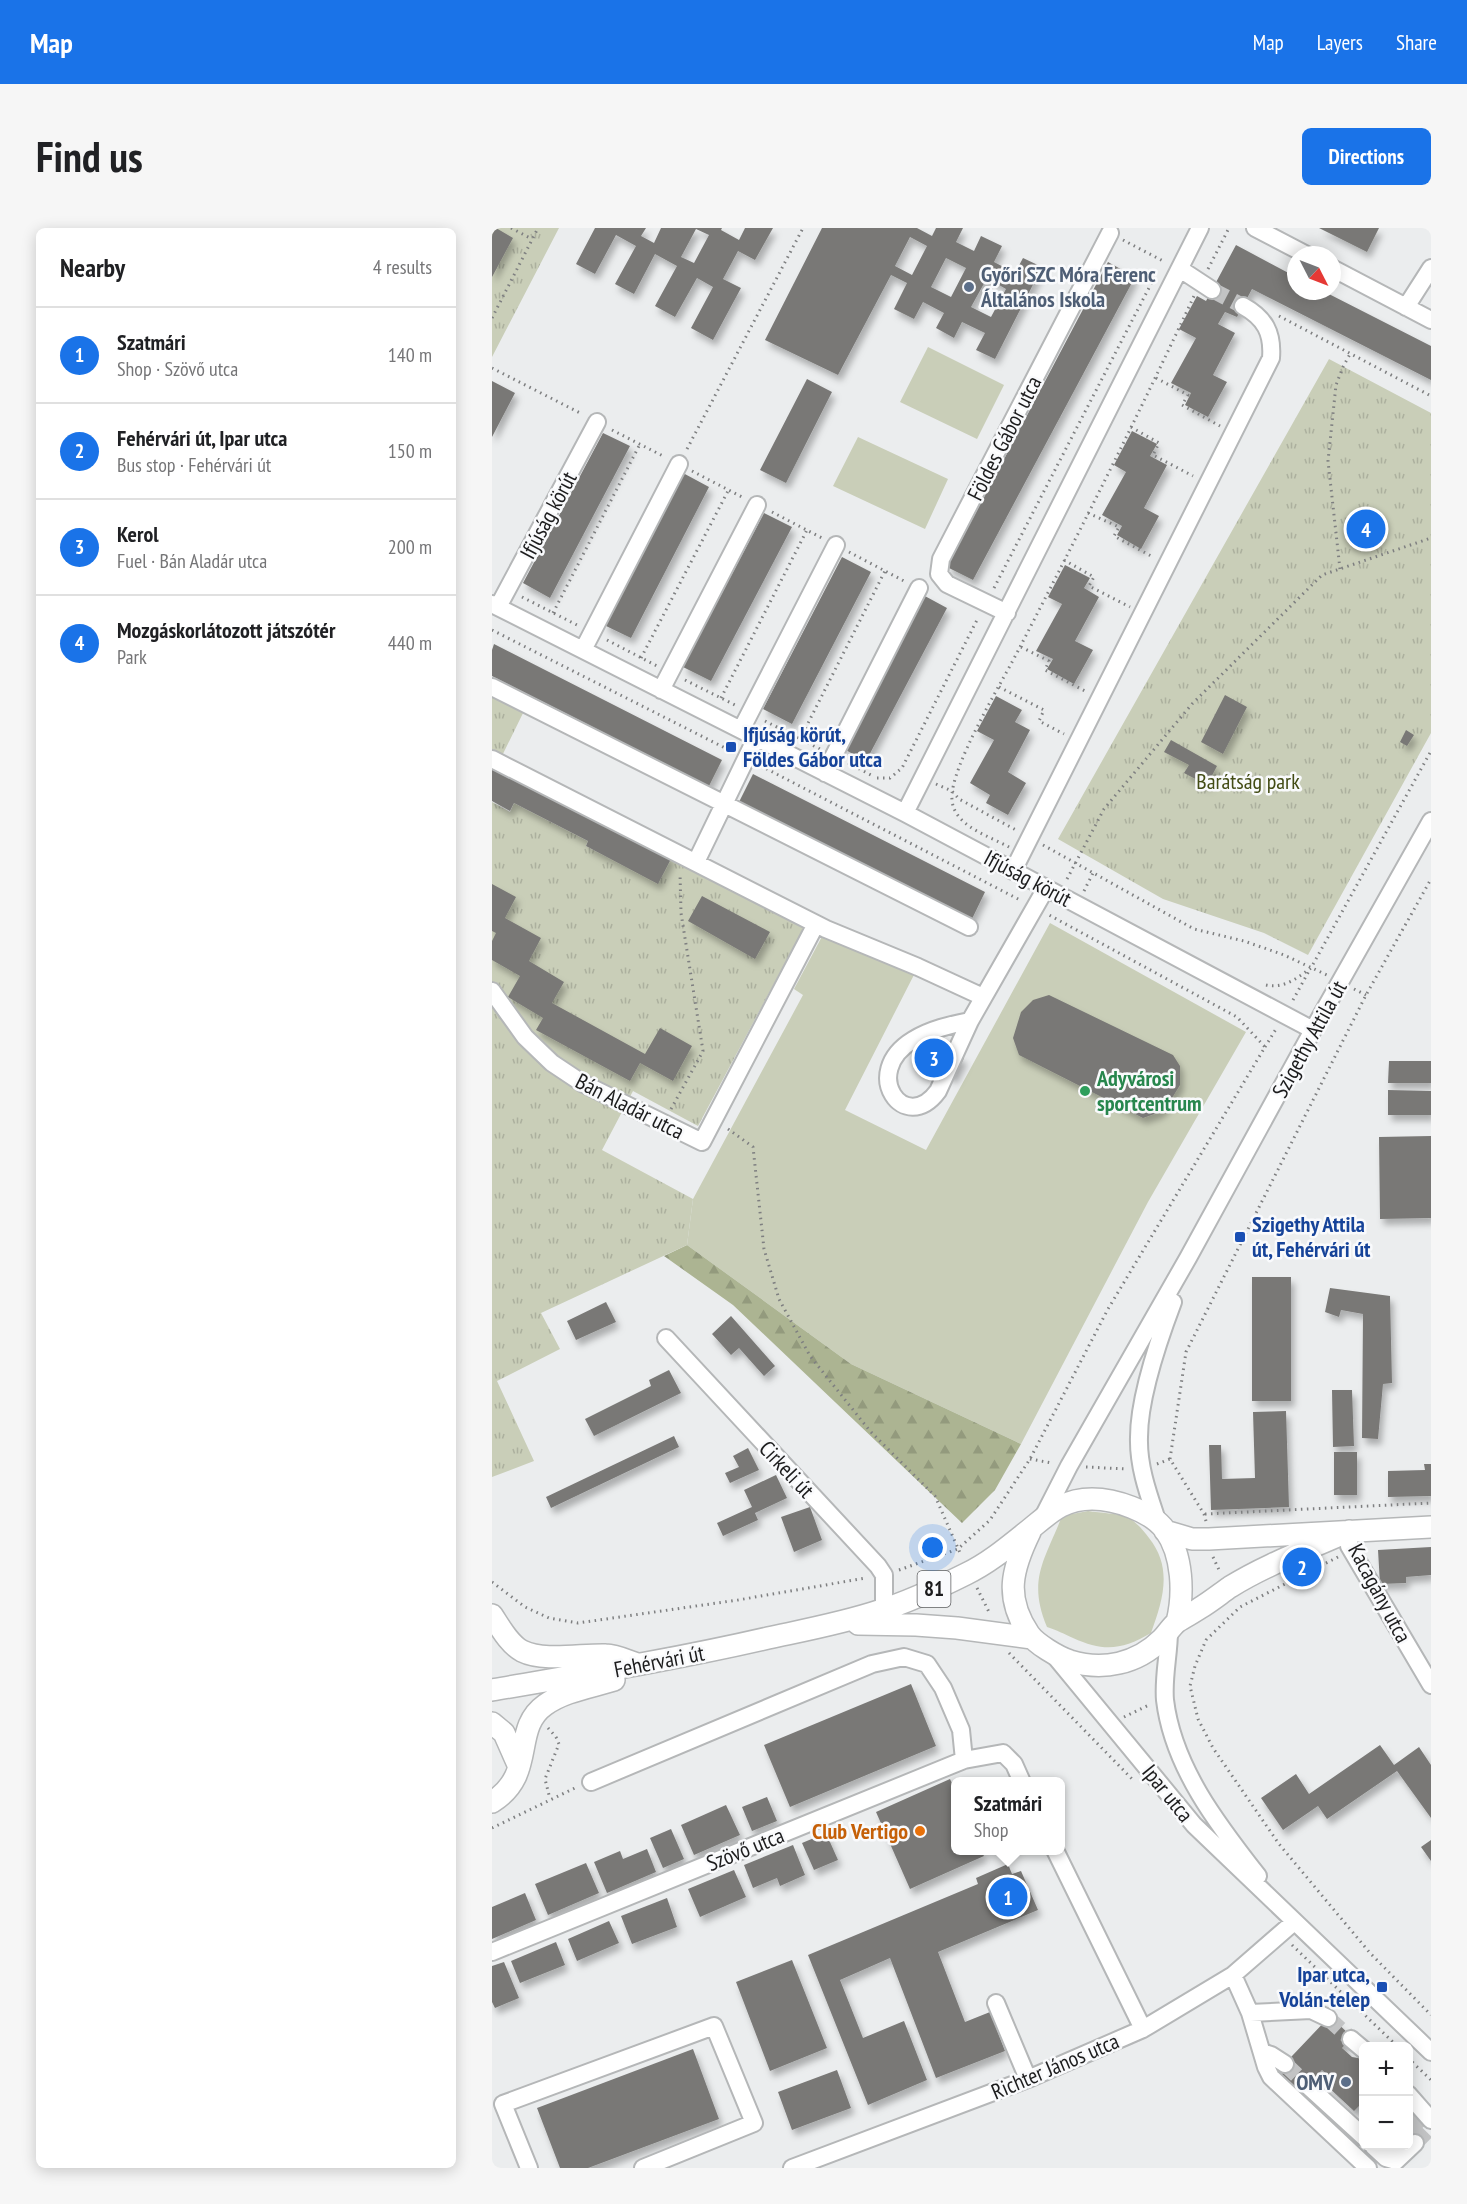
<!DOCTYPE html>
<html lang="en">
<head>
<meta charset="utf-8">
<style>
  :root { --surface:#fff; --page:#f6f6f6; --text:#202124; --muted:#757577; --line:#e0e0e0; --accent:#1a73e8 }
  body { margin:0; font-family:"PT Sans Narrow",sans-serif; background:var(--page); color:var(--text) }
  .controls { position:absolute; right:18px; bottom:18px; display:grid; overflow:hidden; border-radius:9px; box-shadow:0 3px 15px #0003 }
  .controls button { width:54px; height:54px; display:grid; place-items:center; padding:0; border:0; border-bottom:2px solid var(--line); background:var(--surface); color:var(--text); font:30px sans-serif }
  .compass { position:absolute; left:795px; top:18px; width:54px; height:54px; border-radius:50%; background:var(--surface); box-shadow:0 3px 15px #0003; rotate:132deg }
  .you { position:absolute; left:441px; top:1320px; width:21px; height:21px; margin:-15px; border:4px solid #fff; border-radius:50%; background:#1a73e8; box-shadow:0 0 0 9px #1a73e833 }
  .badge { display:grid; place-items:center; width:39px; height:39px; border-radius:50%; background:var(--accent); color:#fff; font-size:20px; font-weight:700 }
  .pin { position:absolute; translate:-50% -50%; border:3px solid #fff; box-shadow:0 2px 6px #0006 }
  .popup { position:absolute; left:459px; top:1549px; width:114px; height:78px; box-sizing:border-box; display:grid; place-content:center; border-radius:9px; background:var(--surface); filter:drop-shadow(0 2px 4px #0005); font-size:20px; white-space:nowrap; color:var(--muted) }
  .popup b { font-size:22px; color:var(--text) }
  .popup::after { content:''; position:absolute; left:50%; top:100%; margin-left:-12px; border:12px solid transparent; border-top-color:var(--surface) }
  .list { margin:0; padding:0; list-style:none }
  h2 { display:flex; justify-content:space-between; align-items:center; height:78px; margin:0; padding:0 24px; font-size:26px }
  h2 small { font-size:20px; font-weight:400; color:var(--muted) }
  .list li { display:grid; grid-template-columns:39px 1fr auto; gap:18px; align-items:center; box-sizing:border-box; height:96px; padding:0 24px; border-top:2px solid var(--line) }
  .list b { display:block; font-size:22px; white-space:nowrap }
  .list p { margin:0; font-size:20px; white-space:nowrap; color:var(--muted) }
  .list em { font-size:20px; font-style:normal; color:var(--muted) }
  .map { position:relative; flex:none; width:939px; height:1940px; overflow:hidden; border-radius:9px }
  header { display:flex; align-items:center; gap:36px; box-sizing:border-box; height:84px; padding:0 30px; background:var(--accent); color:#fff }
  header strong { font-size:28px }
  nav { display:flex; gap:33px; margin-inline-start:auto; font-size:21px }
  .intro { display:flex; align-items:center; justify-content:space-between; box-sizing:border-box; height:144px; padding:0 36px }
  h1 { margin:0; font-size:42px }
  .button { padding:15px 27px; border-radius:9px; background:var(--accent); color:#fff; font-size:21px; font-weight:700 }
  main { display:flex; gap:36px; padding:0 36px }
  aside { flex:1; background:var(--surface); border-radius:9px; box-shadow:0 3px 15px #0003 }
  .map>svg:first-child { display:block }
  .grass { fill:#c9ceb8 }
  .forest { fill:url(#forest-firs) }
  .park { fill:url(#park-tufts) }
  .building { fill:#797876; fill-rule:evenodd; filter:url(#shadow) }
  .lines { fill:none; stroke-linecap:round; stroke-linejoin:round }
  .minor-tunnel { stroke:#c2c3c4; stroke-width:16; stroke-dasharray:16 8; stroke-linecap:butt }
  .minor-casing { stroke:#b5b7b8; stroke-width:20 }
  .major-casing { stroke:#b5b7b8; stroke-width:24 }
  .path { stroke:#7e7f80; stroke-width:3; stroke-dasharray:1.5 4.5; stroke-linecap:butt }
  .minor { stroke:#fff; stroke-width:16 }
  .major { stroke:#fff; stroke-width:21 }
  .service-dot { fill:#5c6f8a; stroke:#f9fafc; stroke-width:2 }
  .transit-dot { fill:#1a4fb4; stroke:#f9fafc; stroke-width:2 }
  .leisure-dot { fill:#2e9e5b; stroke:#f9fafc; stroke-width:2 }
  .food-dot { fill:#e8710a; stroke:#f9fafc; stroke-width:2 }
  .labels { text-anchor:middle; stroke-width:5; stroke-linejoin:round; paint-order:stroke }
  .shield { fill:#f9fafc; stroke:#5e5f60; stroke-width:1.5 }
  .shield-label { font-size:21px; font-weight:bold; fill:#1c1c1d }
  .service-label { font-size:22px; font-weight:bold; fill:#4e5e75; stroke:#f9fafc; text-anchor:start }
  .street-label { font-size:22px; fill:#1c1c1d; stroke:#f9fafc }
  .transit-label { font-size:22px; font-weight:bold; fill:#164399; stroke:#f9fafc; text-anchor:start }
  .park-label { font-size:22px; fill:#434c15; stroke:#f9fafc }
  .leisure-label { font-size:22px; font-weight:bold; fill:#27864d; stroke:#f9fafc; text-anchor:start }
  .food-label { font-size:22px; font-weight:bold; fill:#c56008; stroke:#f9fafc; text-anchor:end }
</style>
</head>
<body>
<header>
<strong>Map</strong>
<nav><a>Map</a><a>Layers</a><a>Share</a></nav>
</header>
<div class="intro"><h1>Find us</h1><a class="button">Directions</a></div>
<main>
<aside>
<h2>Nearby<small>4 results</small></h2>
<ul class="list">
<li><span class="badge">1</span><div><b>Szatmári</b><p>Shop · Szövő utca</p></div><em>140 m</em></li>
<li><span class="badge">2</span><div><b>Fehérvári út, Ipar utca</b><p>Bus stop · Fehérvári út</p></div><em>150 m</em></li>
<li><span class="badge">3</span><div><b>Kerol</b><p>Fuel · Bán Aladár utca</p></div><em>200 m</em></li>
<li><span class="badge">4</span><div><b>Mozgáskorlátozott játszótér</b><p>Park</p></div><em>440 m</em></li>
</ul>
</aside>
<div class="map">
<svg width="939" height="1940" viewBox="0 0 939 1940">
  <defs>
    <pattern id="forest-firs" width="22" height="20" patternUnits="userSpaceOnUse" patternTransform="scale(1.5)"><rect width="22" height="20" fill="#acb492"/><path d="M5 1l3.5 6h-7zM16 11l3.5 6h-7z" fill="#939a7d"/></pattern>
    <pattern id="park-tufts" width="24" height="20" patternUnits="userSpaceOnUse" patternTransform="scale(1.5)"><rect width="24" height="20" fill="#c9ceb8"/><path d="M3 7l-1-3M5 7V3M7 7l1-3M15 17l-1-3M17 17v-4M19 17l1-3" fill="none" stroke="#acb09e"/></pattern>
    <filter id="shadow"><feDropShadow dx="3.5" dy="6" stdDeviation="3" flood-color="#0004"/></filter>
  </defs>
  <rect width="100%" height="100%" fill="#ebedee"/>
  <path class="grass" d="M436,119L512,157L485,211L408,174Z
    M366,209L456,251L433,301L341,258Z
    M558,695L754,804L656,974L529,1216L359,1136L195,1017L201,971L311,767L302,761L334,701L426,739L353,882L434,922Z
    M596,1283C609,1285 625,1285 637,1290C644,1294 652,1303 657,1310C681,1340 671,1372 659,1405C630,1422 612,1424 581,1410C572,1406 565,1402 555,1399C535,1351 553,1332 570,1288Z"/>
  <path class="forest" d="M195,1017L359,1136L529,1216L503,1262L470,1295L241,1077L172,1028Z"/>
  <path class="park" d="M0,0H67L0,129Z
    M837,131L939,185V505L816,727L772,705L671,671L566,611Z
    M0,464L33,481L7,534L0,537Z
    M0,574L18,584L22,575L96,613L94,618L166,655L183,623L316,692L206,898L141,863L110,922L201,971L195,1017L49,1085L68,1121L5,1153L42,1233L0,1249Z"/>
  <path class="building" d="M0,0H4L21,10L0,49Z
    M103,0H154L149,8L162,15L169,0H230L229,2L247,12L253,0H281L263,32L246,23L231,51L249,60L221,112L199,100L221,59L205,50L183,89L163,78L185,38L163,26L142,66L123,56L144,18L124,7L103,46L84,36ZM204,1L217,7L202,35L189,29Z
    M330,0H425L440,8L444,0H471L464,14L482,23L489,8L510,18L502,34L523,45L531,30L550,39L503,131L484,122L493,105L470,94L462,110L444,100L452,85L431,74L422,91L402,81L415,55L399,47L346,147L273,112ZM418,9L435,18L420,47L403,38ZM454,30L474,40L459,69L439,59ZM495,50L514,61L499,89L479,79Z
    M827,0H887L875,24Z
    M744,17L804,49V63H831L939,118V152L760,61L745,89L733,84L726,96L743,105L721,147L735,154L716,189L693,177L699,165L679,155L704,110L687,101L705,68L714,73Z
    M616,34L643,49L481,352L455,339Z
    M315,151L340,164L294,255L268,242Z
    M0,153L23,165L0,209Z
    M640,203L665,216L658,228L675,237L652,280L667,288L649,321L625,307L630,298L610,287L634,244L622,237Z
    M111,205L138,218L58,370L31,355Z
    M191,245L217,259L139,410L112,397Z
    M272,285L300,299L219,453L191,439Z
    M350,329L379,344L300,496L271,481Z
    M573,337L598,350L592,360L607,369L583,413L601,422L582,456L555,441L561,431L544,423L570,376L556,369Z
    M431,367L455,380L374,533L350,520Z
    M2,416L230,532L217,558L0,448V422Z
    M733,467L755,479L731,526L709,514Z
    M504,468L530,482L523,494L538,502L516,544L534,555L516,587L494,575L498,567L478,555L502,512L485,503Z
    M914,502L922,507L915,518L908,514Z
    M679,512L725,538L715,557L692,545L697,537L672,524Z
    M0,538L180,629L166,656L94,618L96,613L22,575L18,583L0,573Z
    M261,546L493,664L479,693L247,574Z
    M0,656L24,669L13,690L49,710L37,733L72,754L60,775L153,826L168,800L200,818L181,853L148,835L138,853L44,802L51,790L16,769L28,748L0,732V713L4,705L0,703Z
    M210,668L278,704L263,731L196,693Z
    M557,767L681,827L688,838V857L677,875L668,884L651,890L527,827L521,810L529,784L541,772Z
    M433,815L452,825L447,838L455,822L472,830L462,850L425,831Z
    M897,833H939V855H896Z
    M896,862L939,863V887H896Z
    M939,908V990L888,991L887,909Z
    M760,1049H799V1173H760Z
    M838,1060L898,1068L900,1155L891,1156L886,1211L870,1210L871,1086L849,1082L847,1089L833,1084Z
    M114,1074L124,1094L84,1112L75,1093Z
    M239,1088L283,1138L272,1148L247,1120L239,1127L220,1106Z
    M177,1142L189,1165L102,1208L93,1191L159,1158L157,1152Z
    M840,1162H860L862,1218L841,1219Z
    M794,1183L797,1279L719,1282L717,1217H729L730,1251L763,1250L761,1184Z
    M182,1208L187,1219L59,1280L54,1269Z
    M256,1220L267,1242L238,1255L233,1245L247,1239L241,1228Z
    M842,1224H865V1267H842Z
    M932,1236H939V1268L896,1269V1243L933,1242Z
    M284,1247L295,1270L263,1285L266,1292L231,1308L225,1295L260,1279L252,1262Z
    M318,1279L330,1312L302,1324L289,1289Z
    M939,1319V1347L914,1349V1355L888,1356L886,1322Z
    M419,1456L444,1518L298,1579L272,1517Z
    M888,1517L902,1537L927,1519L939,1537V1590L905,1543L835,1591L826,1578L791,1602L769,1570L804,1546L817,1566Z
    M458,1551L464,1564V1623H489L492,1628L418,1661L384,1584Z
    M275,1569L285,1593L260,1603L250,1579Z
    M234,1577L248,1607L202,1627L189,1597Z
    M179,1601L192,1631L171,1640L158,1610Z
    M334,1605L346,1632L322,1642L310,1615Z
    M939,1612V1633L929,1619Z
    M301,1617L313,1647L288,1658L285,1650L261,1660L252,1637Z
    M155,1621L164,1644L115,1665L102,1634L128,1623L131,1631Z
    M94,1635L107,1665L56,1687L43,1656Z
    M516,1636L520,1646L529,1643L546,1682L446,1724L473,1794L498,1784L513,1823L444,1850L398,1730L348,1752L371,1810L412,1793L435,1852L376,1877L316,1727L486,1656L484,1650Z
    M242,1642L254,1669L208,1689L196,1661Z
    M33,1665L44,1692L0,1711V1679Z
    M175,1670L185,1699L140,1716L129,1688Z
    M117,1693L127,1715L85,1733L76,1711Z
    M64,1714L73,1737L28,1755L19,1733Z
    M300,1732L335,1820L278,1843L244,1754Z
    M12,1734L27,1770L3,1780L0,1774V1738Z
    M838,1788L860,1809L850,1820L860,1829L872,1831V1873L862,1883L834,1857L840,1851L830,1842L804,1869L781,1848Z
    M201,1821L227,1891L96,1940H68L45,1880Z
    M345,1842L359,1880L300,1902L286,1864Z"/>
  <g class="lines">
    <path class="minor-tunnel" d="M720,62L751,78
      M836,1790L859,1811
      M793,1836L815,1857
      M916,1885L918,1883
      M916,1904L927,1892
      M923,1915L937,1901"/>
    <g class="minor-casing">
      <path id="minor" d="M763,0L815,27
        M840,40L939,92
        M688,41L720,62
        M914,79L939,40
        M0,376L413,585L821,802
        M6,379L105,194
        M515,385L455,356L447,346L449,331L618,5
        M91,422L187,236
        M0,459L477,699
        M169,462L265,277
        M249,502L344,317
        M0,531L334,701L426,739L491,769
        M333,545L427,360
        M413,585L708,0
        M204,634L264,510
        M521,643L779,130C781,105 773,90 751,78
        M0,763L33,809L60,835L90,855L210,914L324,696
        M478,793C458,797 439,801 421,812C367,845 413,908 446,863L478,793L554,660
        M174,1110L386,1338L392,1347V1381
        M551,1289L577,1238L696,1030L821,802L939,593
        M666,1295C657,1268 646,1239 647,1209C647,1170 667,1111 681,1074
        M857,1303V1318L939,1457
        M677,1403C677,1426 671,1449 673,1472C681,1539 726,1597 766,1648
        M561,1426L702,1597L939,1824
        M99,1554L380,1436L412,1429L435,1436L451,1460L469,1502L472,1532
        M563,1622L651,1801
        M0,1724L472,1532L511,1525L522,1536L530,1554
        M741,1747L758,1785L774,1839L779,1849L876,1940
        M504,1775L536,1851
        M758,1785L819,1782L836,1790
        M859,1811L872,1822
        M770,1824L779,1827L793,1836
        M815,1857L872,1909
        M916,1866L939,1892
        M881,1918L894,1930L904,1933L923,1915
        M885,1921L895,1924L903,1918
        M37,1940L11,1876L222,1798L262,1895L151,1940
        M300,1940L536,1851L651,1801L741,1747L802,1694"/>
    </g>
    <g class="major-casing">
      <path id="major" d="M673,1303L700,1311H717L939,1299
        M538,1304C520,1341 512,1369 537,1406C544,1416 566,1429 578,1433C611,1443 645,1436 670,1411C675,1406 679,1399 685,1394C692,1389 701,1385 708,1380C718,1374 728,1366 738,1359C775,1336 817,1321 857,1303
        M0,1387C8,1399 17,1416 30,1423C52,1434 90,1426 114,1427C124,1427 136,1433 145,1436
        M366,1396L424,1397L465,1400L540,1410
        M0,1462C93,1446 185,1431 276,1410C313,1402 351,1395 387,1383C416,1374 446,1360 474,1346C497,1335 517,1318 537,1302C558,1285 571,1271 600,1271C623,1271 659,1283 673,1302C691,1327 692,1366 685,1394
        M0,1495L12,1505L27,1539
        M0,1574C45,1546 19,1501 53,1477C72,1463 100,1459 122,1452"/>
    </g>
    <path class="path" d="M19,0L40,11
      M631,12L673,34
      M716,41L737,0
      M787,88L939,168
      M0,90L46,0
      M0,140L90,186
      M664,150L696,167L690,177L728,198
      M639,199L667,215L661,227L701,248
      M120,202L173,229
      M195,221L311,0
      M200,243L252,270
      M280,284L330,310
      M596,285L627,299L622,308L661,329
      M357,324L412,353
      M572,332L602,349L597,358L638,379
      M848,341L836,233L844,157L851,139L858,126
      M502,360L660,54
      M30,369L85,397
      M61,385L148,216
      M0,402L239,523
      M115,412L165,438
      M529,419L557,433L553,442L593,463
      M149,430L236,263
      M193,452L243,477
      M507,459L552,482L547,493L572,506
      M229,470L315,302
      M273,493L328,521
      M308,511L393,343
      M356,535L379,547
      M269,538L530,673
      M385,550H398L410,540L486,390
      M444,556L460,563L467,571L524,602
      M551,617L702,701L752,713L792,727L835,747
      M517,619C497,608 462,598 460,572C457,540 512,451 528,419C588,303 647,186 702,68
      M575,651L612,581L700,476L830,347L939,310
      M592,663L601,645
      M774,757C792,761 805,750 819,740L939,523
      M862,761L874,767
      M801,772L818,741
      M773,819L784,801
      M179,881L211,823L189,685L188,645
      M236,901L261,919L272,1021L287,1071L318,1128L378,1203L443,1268L469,1327
      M538,1231L560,1235
      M665,1236L678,1231
      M594,1239L635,1241
      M713,1286L939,1275
      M714,1293L712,1286L678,1231L694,1124L874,767L939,651
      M721,1329L728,1344
      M846,1329L748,1379L714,1412L703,1438L698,1458L706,1491L721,1520L787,1616L878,1725L939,1787
      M407,1342L466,1321L498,1292L538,1231L616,1081L773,819L745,789L557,687
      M0,1354L33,1379L57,1390L86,1395L246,1372L374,1350
      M485,1360L498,1386
      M517,1425L642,1553
      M632,1489L659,1476
      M56,1500L64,1509L67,1516L53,1551L58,1571
      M0,1600L85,1559
      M800,1717L905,1818
      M916,1830L939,1852"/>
    <use href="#minor" class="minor"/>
    <use href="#major" class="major"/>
  </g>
  <g class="service-dot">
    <circle cx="477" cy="59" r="6"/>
    <circle cx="854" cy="1854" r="6"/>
  </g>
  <g class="transit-dot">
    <rect x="233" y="513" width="12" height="12" rx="3"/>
    <rect x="742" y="1003" width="12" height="12" rx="3"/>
    <rect x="884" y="1753" width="12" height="12" rx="3"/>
  </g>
  <circle class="leisure-dot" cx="593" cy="863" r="6"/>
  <circle class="food-dot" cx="428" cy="1603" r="6"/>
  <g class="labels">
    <rect class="shield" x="425.5" y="1343" width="33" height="36" rx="4.5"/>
    <g class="shield-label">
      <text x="442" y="1368">81</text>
    </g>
    <g class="service-label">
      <text x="489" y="54">Győri SZC Móra Ferenc<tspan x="489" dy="25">Általános Iskola</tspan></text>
      <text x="842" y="1862" text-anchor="end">OMV</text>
    </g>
    <g class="street-label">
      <text transform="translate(512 210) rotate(-63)" y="8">Földes Gábor utca</text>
      <text transform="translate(56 287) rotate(-62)" y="8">Ifjúság körút</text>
      <text transform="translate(536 650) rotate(28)" y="8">Ifjúság körút</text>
      <text transform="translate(817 811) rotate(-61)" y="8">Szigethy Attila út</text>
      <text transform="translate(138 878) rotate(27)" y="8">Bán Aladár utca</text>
      <text transform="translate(295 1241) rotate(47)" y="8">Cirkeli út</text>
      <text transform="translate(888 1365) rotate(62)" y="8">Kacagány utca</text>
      <text transform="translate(167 1433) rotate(-11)" y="8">Fehérvári út</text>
      <text transform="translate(676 1565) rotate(51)" y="8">Ipar utca</text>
      <text transform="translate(253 1621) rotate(-22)" y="8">Szövő utca</text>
      <text transform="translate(563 1838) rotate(-23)" y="8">Richter János utca</text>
    </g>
    <g class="transit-label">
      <text x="251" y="514">Ifjúság körút,<tspan x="251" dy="25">Földes Gábor utca</tspan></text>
      <text x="760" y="1004">Szigethy Attila<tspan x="760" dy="25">út, Fehérvári út</tspan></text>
      <text x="878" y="1754" text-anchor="end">Ipar utca,<tspan x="878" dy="25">Volán-telep</tspan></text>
    </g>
    <g class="park-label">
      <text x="756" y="561">Barátság park</text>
    </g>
    <g class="leisure-label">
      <text x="605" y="858">Adyvárosi<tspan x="605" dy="25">sportcentrum</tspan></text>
    </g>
    <g class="food-label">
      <text x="416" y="1611">Club Vertigo</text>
    </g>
  </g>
</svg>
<div class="controls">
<button>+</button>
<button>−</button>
</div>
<svg class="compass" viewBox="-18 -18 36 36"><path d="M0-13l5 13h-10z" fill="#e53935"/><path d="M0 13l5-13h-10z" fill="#757577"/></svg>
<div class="you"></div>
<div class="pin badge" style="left:516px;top:1669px">1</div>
<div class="popup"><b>Szatmári</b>Shop</div>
<div class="pin badge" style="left:810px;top:1339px">2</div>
<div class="pin badge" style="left:442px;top:830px">3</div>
<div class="pin badge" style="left:874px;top:301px">4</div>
</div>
</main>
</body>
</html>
